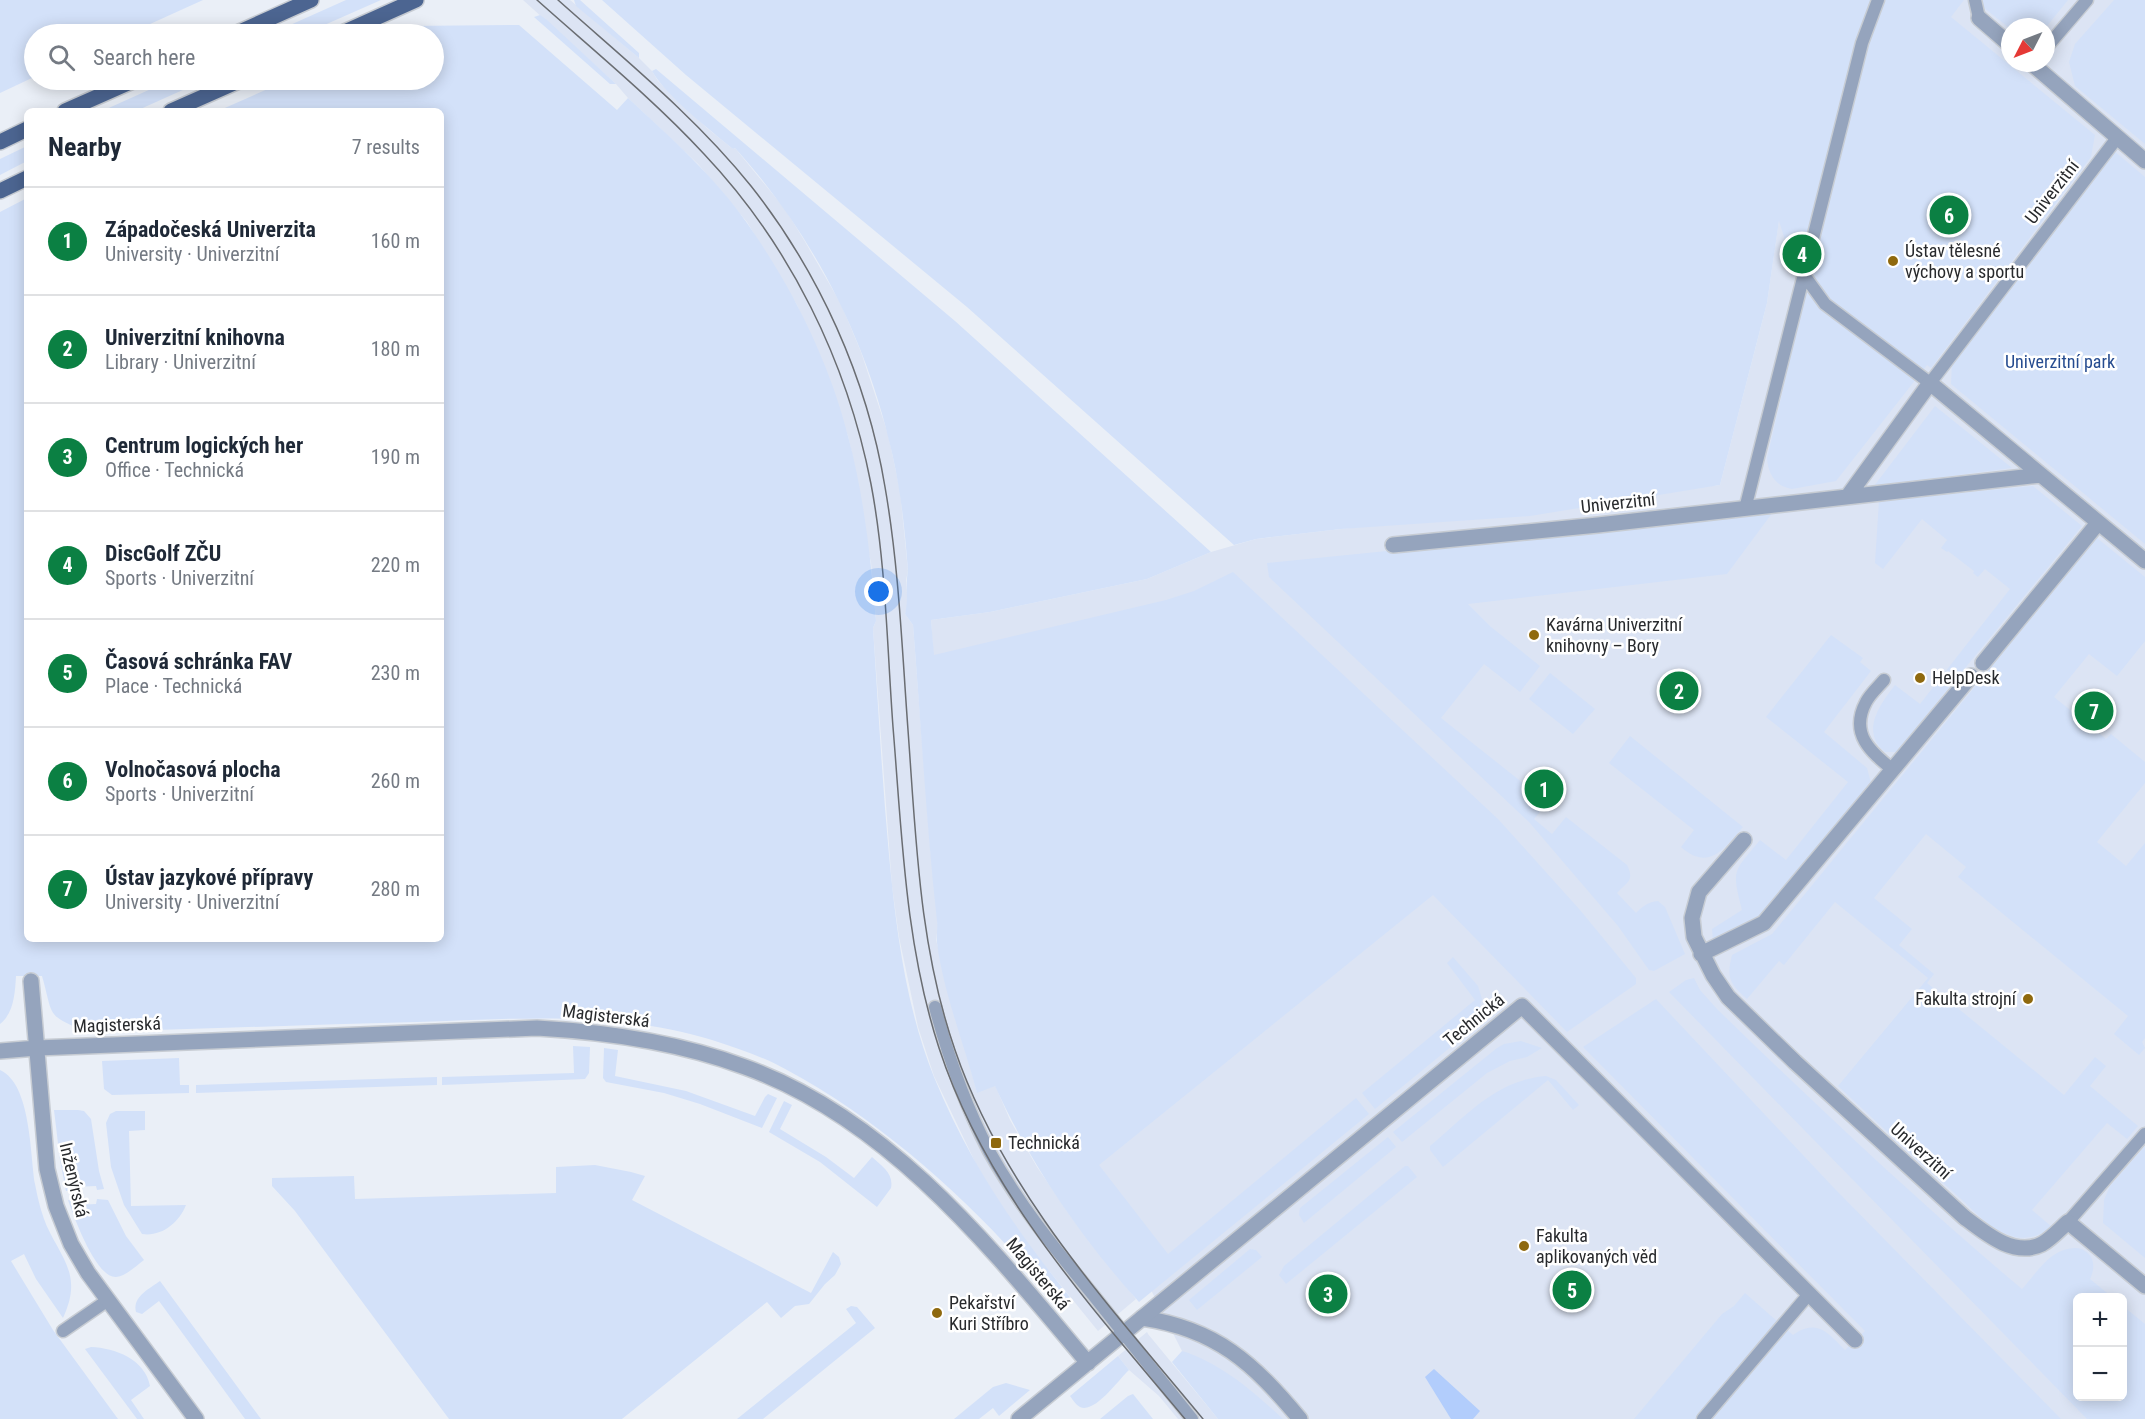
<!DOCTYPE html>
<html lang="en">
<head>
<meta charset="utf-8">
<style>
  :root { --surface:#fff; --page:#f6f6f7; --text:#1f2937; --muted:#747a83; --line:#e0e1e3; --accent:#0b8043 }
  body { margin:0; font-family:"Roboto Condensed",sans-serif; background:var(--page); color:var(--text) }
  .controls { position:absolute; right:18px; bottom:18px; display:grid; overflow:hidden; border-radius:9px; box-shadow:0 3px 15px #0003 }
  .controls button { width:54px; height:54px; display:grid; place-items:center; padding:0; border:0; border-bottom:2px solid var(--line); background:var(--surface); color:var(--text); font:30px sans-serif }
  .compass { position:absolute; left:2001px; top:18px; width:54px; height:54px; border-radius:50%; background:var(--surface); box-shadow:0 3px 15px #0003; rotate:228deg }
  .you { position:absolute; left:879px; top:592px; width:21px; height:21px; margin:-15px; border:4px solid #fff; border-radius:50%; background:#1a73e8; box-shadow:0 0 0 9px #1a73e833 }
  .badge { display:grid; place-items:center; width:39px; height:39px; border-radius:50%; background:var(--accent); color:#fff; font-size:20px; font-weight:700 }
  .pin { position:absolute; translate:-50% -50%; border:3px solid #fff; box-shadow:0 2px 6px #0006 }
  .list { margin:0; padding:0; list-style:none }
  h2 { display:flex; justify-content:space-between; align-items:center; height:78px; margin:0; padding:0 24px; font-size:26px }
  h2 small { font-size:20px; font-weight:400; color:var(--muted) }
  .list li { display:grid; grid-template-columns:39px 1fr auto; gap:18px; align-items:center; box-sizing:border-box; height:108px; padding:0 24px; border-top:2px solid var(--line) }
  .list b { display:block; font-size:22px; white-space:nowrap }
  .list p { margin:0; font-size:20px; white-space:nowrap; color:var(--muted) }
  .list em { font-size:20px; font-style:normal; color:var(--muted) }
  .icon { flex:none; width:33px; height:33px; fill:none; stroke:currentColor; stroke-width:2; stroke-linecap:round; stroke-linejoin:round }
  .map { position:relative; flex:none; width:2145px; height:1419px; overflow:hidden }
  .search { position:absolute; background:var(--surface); box-shadow:0 3px 15px #0003; left:24px; top:24px; width:420px; height:66px; display:flex; align-items:center; gap:15px; box-sizing:border-box; padding:0 21px; border-radius:33px; color:var(--muted); font-size:22px }
  .panel { position:absolute; background:var(--surface); box-shadow:0 3px 15px #0003; left:24px; top:108px; width:420px; height:834px; border-radius:9px }
  .map>svg:first-child { display:block }
  .built { fill:#dce4f4; fill-rule:evenodd }
  .green { fill:#d3e1f9 }
  .water { fill:#b2cdfc }
  .lines { fill:none; stroke-linecap:round; stroke-linejoin:round }
  .service-casing { stroke:#c7ccd3; stroke-width:15 }
  .pedestrian-casing { stroke:#c7ccd3; stroke-width:18 }
  .minor-casing { stroke:#c7ccd3; stroke-width:18 }
  .primary-casing { stroke:#c7ccd3; stroke-width:18 }
  .service { stroke:#95a4bd; stroke-width:12 }
  .pedestrian { stroke:#95a4bd; stroke-width:15 }
  .minor { stroke:#95a4bd; stroke-width:15 }
  .primary { stroke:#4c6591; stroke-width:15 }
  .tram { stroke:#6a6d72; stroke-width:1.5 }
  .poi-dot { fill:#8f690e; stroke:#fff; stroke-width:2 }
  .labels { text-anchor:middle; stroke-width:5; stroke-linejoin:round; paint-order:stroke }
  .street-label { font-size:18px; fill:#282a2d; stroke:#fff }
  .poi-label { font-size:18px; fill:#282a2d; stroke:#fff; text-anchor:start }
  .park-label { font-size:18px; fill:#264c90; stroke:#fff }
</style>
</head>
<body>
<div class="map">
<svg width="2145" height="1419" viewBox="0 0 2145 1419">
  <rect width="100%" height="100%" fill="#eaeff7"/>
  <path class="built" d="M523,0H570L639,58L652,71L658,81L708,129L733,149L735,148L785,209L804,240L841,304L861,352L888,434L900,491L908,571L906,580L908,604L905,614L913,625L930,845L938,925L936,940L977,1092L995,1085L1010,1120L1037,1167L1074,1221L1136,1299L1098,1331L1033,1251L1002,1207L977,1166L934,1076L918,1027L899,937L892,886L873,628L876,621L871,562L868,551L855,468L848,436L822,360L797,305L747,222L698,164L628,98L616,84Z
    M1727,0H2145V1419H1242L1182,1351L1152,1292L951,934L931,620L990,612L1147,579L1211,552L1256,539L1720,485L1767,303L1779,220ZM2010,27H2046V63H2010ZM2078,1298H2122V1396H2078Z
    M1147,1332L1148,1334L1218,1419H1178L1159,1396L1129,1370L1118,1356Z"/>
  <path class="green" d="M0,0H203L128,34H34V77L0,93Z
    M346,0H381L304,34H270Z
    M574,0H580L639,53V58L576,6Z
    M602,0H1964L1951,17L2095,135L2091,157L1931,368L1927,365L1836,481L1792,489C1776,487 1768,474 1767,458L1804,299L1779,221L1767,303L1720,485L1530,516L1341,529L1256,539L1234,545L967,307L686,75Z
    M1982,0H2068L2047,26L2008,27L1983,7Z
    M2114,0H2145V144L2075,86L2069,62L2075,44Z
    M540,15L547,20L616,84H610L534,17Z
    M519,25L617,110L628,98C670,137 714,176 747,223C792,287 829,361 848,436C864,496 871,559 876,621L873,628C878,703 882,779 889,855C896,929 906,1008 934,1077C969,1163 1016,1230 1073,1301L1062,1310C990,1218 891,1126 787,1070C764,1057 737,1048 712,1040C617,1010 515,1019 417,1022C307,1025 197,1029 87,1032C45,1014 54,1018 42,976H16C15,993 14,1013 0,1024V212L27,198V939H441V111H218L288,80H434V34H388L406,26Z
    M656,69L955,321L1211,552L1147,579L990,612L931,620L934,655L1166,600L1194,591L1233,572L1498,819L1580,910L1636,978V984L1567,1032L1433,895L1099,1165L1168,1254L1356,1098L1369,1114L1139,1302C1081,1238 1031,1165 995,1086L977,1093C964,1043 944,995 937,943C936,936 938,928 937,921C926,822 921,723 913,625L905,614C909,599 905,585 908,571C905,531 901,492 892,453C867,340 813,234 735,148L733,149C710,130 666,96 652,71Z
    M171,80H205L136,111H102Z
    M27,146V161L0,175V159Z
    M2113,150L2145,177V544L1951,384L1952,362Z
    M1935,406L2012,468L1874,486Z
    M2033,486L2082,526L1896,752H1885C1860,732 1880,704 1895,685L1920,704L2010,589L1985,569L1978,577L1973,573L1974,571L1948,551L1947,552L1941,548L1947,540L1922,519L1883,569L1875,563L1879,501Z
    M1773,512L1727,574L1468,604L1491,627L1540,666L1520,692L1484,664L1441,718L1548,803L1534,819L1552,834L1566,817L1627,865C1635,881 1627,882 1617,893L1636,913C1643,906 1648,902 1658,901L1665,907L1685,954L1654,971L1649,970L1618,926L1529,822L1269,577L1267,563Z
    M2097,538L2145,577V641L2117,676L2089,654L2054,697L2106,739L2111,734L2145,762V783L2097,842L2126,866L2145,843V1038L2142,1042L2145,1048L2139,1055L2114,1034L2128,1016L1958,877L1966,867L1926,834L1874,898L1912,929L1899,945L1934,974L1927,983L2064,1095L2095,1057L2106,1066L2090,1086L2138,1126L2127,1139L2107,1123L2032,1210L2052,1227C2039,1237 2024,1241 2009,1235C1990,1229 1975,1212 1961,1199C1919,1162 1879,1124 1838,1086L1928,978L1835,902L1784,965L1779,961L1747,999C1730,984 1726,978 1732,955L1772,934Z
    M1831,635L1863,658L1860,662L1871,671L1824,732L1867,768L1871,783L1759,919L1713,941L1712,929L1742,910C1731,868 1734,872 1760,840L1786,860L1848,782L1766,717Z
    M1550,673L1595,709L1573,734L1529,699Z
    M1630,736L1743,827C1725,848 1709,872 1681,847L1694,830L1609,763Z
    M1453,957L1478,986L1482,999L1476,1020L1463,1037L1375,1109L1362,1093L1475,1000L1447,963Z
    M1694,978L1700,990L1717,1009C1816,1105 1916,1200 2022,1289C2037,1273 2050,1248 2076,1248C2082,1248 2088,1252 2091,1257C2095,1264 2093,1273 2090,1279L2112,1297L2078,1298V1396H2122L2123,1306L2145,1324V1419H2087L1669,992L1686,980Z
    M1656,999L1834,1188L2061,1419H1634L1722,1314L1734,1306L1745,1293L1793,1335C1817,1318 1828,1333 1845,1350L1865,1331L1583,1047Z
    M1521,1041L1542,1048L1527,1057L1510,1061L1487,1073L1402,1142L1393,1132L1497,1048L1504,1044Z
    M573,1046L590,1047L589,1073L585,1079L442,1085V1077L574,1073Z
    M604,1048L618,1050L615,1076L686,1091L755,1116L765,1097L768,1094L777,1098L762,1128L700,1104L664,1093L606,1082L603,1078Z
    M179,1058L180,1085H189V1093L112,1095L104,1089L102,1061Z
    M0,1070C31,1084 30,1153 35,1184C37,1195 40,1208 44,1219C51,1240 70,1261 71,1283C72,1295 68,1307 63,1318L36,1279L24,1254L11,1261L53,1330L118,1419H0Z
    M1546,1076L1556,1080L1579,1105L1573,1110L1548,1080L1443,1167L1430,1150V1146C1466,1116 1496,1080 1546,1076Z
    M437,1077V1085L196,1093V1085Z
    M784,1101L792,1105L780,1129L826,1157L854,1178L872,1157C882,1166 894,1174 891,1188L877,1207L820,1162L769,1132Z
    M78,1110L84,1111L91,1119L99,1171L104,1189L97,1190L96,1186L74,1187V1191H66L60,1160L54,1110Z
    M116,1111H145V1130L129,1131L131,1206L186,1205C179,1223 161,1237 142,1234L124,1205L111,1167L106,1123L110,1114Z
    M1388,1137L1396,1147L1304,1223L1299,1215L1300,1208Z
    M2145,1146V1258L2103,1223L2104,1200L2110,1186Z
    M595,1165L631,1172L645,1176L632,1200L811,1293L833,1252L839,1257L841,1264L835,1275L825,1284L809,1304L795,1306L781,1318L767,1302L622,1419H449L295,1211L272,1186V1178L354,1176L355,1199L556,1193V1167Z
    M1405,1166H1408L1417,1177L1286,1284L1279,1275L1284,1266Z
    M97,1199L108,1200L126,1236L144,1260C136,1266 126,1276 116,1277C96,1278 74,1217 68,1200L74,1201L75,1205L96,1204Z
    M1250,1249L1256,1250L1262,1257L1197,1310L1189,1300Z
    M160,1281L261,1419H245L159,1301L142,1314L136,1312C132,1297 149,1289 160,1281Z
    M851,1306L857,1307L875,1328L763,1419H737L856,1323L846,1309Z
    M91,1347C115,1348 145,1359 150,1386L131,1400L144,1419H137L85,1349Z
    M1182,1351C1221,1363 1254,1392 1283,1419H1218L1172,1362Z
    M1118,1356L1129,1370C1119,1379 1095,1414 1080,1407C1076,1405 1073,1400 1070,1396Z
    M1006,1383L1030,1390L999,1416L993,1408L979,1419H954L993,1387Z
    M1133,1394L1153,1419H1100L1128,1396Z"/>
  <path class="water" d="M1434,1369L1480,1411L1473,1419H1451L1425,1377Z"/>
  <g class="lines">
    <g class="service-casing">
      <path id="service" d="M1975,0L1979,18
        M2046,48L2087,0
        M1804,275L1825,304L1930,383L2117,138
        M1745,509L1862,43L1878,0
        M1884,680C1878,687 1870,694 1866,702C1849,734 1871,752 1893,770
        M935,1007C948,1056 965,1105 989,1151C1018,1203 1055,1249 1093,1295C1126,1336 1159,1378 1192,1419
        M2068,1222L2145,1134
        M63,1331L108,1300
        M1703,1419L1809,1294"/>
    </g>
    <g class="pedestrian-casing">
      <path id="pedestrian" d="M1142,1318C1217,1329 1253,1363 1300,1419"/>
    </g>
    <g class="minor-casing">
      <path id="minor" d="M1979,18L2010,45
        M2031,63L2145,161
        M1848,496L1930,383L2145,561
        M1393,545L1598,525L2041,475
        M1983,663L2098,523
        M1744,840L1699,892L1692,918L1694,937L1713,975L1728,997L1795,1062L1964,1217C1985,1233 2014,1258 2042,1244C2051,1239 2060,1229 2068,1222L2145,1286
        M1701,954L1764,923L1971,676
        M31,981L47,1169L56,1206L71,1244L88,1273L196,1419
        M0,1051L37,1048L537,1028C608,1032 678,1042 745,1067C890,1119 992,1249 1088,1363
        M1019,1419L1522,1006L1855,1340"/>
    </g>
    <g class="primary-casing">
      <path id="primary" d="M235,34L311,0
        M340,34L416,0
        M65,111L135,80
        M171,111L241,80
        M0,142L27,129
        M0,191L27,178"/>
    </g>
    <use href="#service" class="service"/>
    <use href="#pedestrian" class="pedestrian"/>
    <use href="#minor" class="minor"/>
    <use href="#primary" class="primary"/>
    <path class="tram" d="M537,0C593,50 653,99 704,154C790,245 847,361 871,484C886,563 887,646 893,727C902,835 905,944 939,1048C986,1192 1090,1305 1185,1419
      M558,0C624,59 695,116 751,186C819,272 867,378 885,487C899,567 902,649 908,730C916,838 919,947 955,1050C1004,1193 1109,1305 1203,1419"/>
  </g>
  <g class="poi-dot">
    <circle cx="1893" cy="261" r="6"/>
    <circle cx="1534" cy="635" r="6"/>
    <circle cx="1920" cy="678" r="6"/>
    <circle cx="2028" cy="999" r="6"/>
    <rect x="990" y="1137" width="12" height="12" rx="3"/>
    <circle cx="1524" cy="1246" r="6"/>
    <circle cx="937" cy="1313" r="6"/>
  </g>
  <g class="labels">
    <g class="street-label">
      <text transform="translate(2052 192) rotate(-52)" y="6">Univerzitní</text>
      <text transform="translate(1618 503) rotate(-6)" y="6">Univerzitní</text>
      <text transform="translate(606 1016) rotate(7)" y="6">Magisterská</text>
      <text transform="translate(1474 1020) rotate(-39)" y="6">Technická</text>
      <text transform="translate(117 1025) rotate(-2)" y="6">Magisterská</text>
      <text transform="translate(1921 1151) rotate(42)" y="6">Univerzitní</text>
      <text transform="translate(74 1180) rotate(77)" y="6">Inženýrská</text>
      <text transform="translate(1038 1274) rotate(50)" y="6">Magisterská</text>
    </g>
    <g class="poi-label">
      <text x="1905" y="257">Ústav tělesné<tspan x="1905" dy="21">výchovy a sportu</tspan></text>
      <text x="1546" y="631">Kavárna Univerzitní<tspan x="1546" dy="21">knihovny – Bory</tspan></text>
      <text x="1932" y="684">HelpDesk</text>
      <text x="2016" y="1005" text-anchor="end">Fakulta strojní</text>
      <text x="1008" y="1149">Technická</text>
      <text x="1536" y="1242">Fakulta<tspan x="1536" dy="21">aplikovaných věd</tspan></text>
      <text x="949" y="1309">Pekařství<tspan x="949" dy="21">Kuri Stříbro</tspan></text>
    </g>
    <g class="park-label">
      <text x="2060" y="368">Univerzitní park</text>
    </g>
  </g>
</svg>
<div class="controls">
<button>+</button>
<button>−</button>
</div>
<svg class="compass" viewBox="-18 -18 36 36"><path d="M0-13l5 13h-10z" fill="#e53935"/><path d="M0 13l5-13h-10z" fill="#747a83"/></svg>
<div class="you"></div>
<div class="pin badge" style="left:1544px;top:789px">1</div>
<div class="pin badge" style="left:1679px;top:691px">2</div>
<div class="pin badge" style="left:1328px;top:1294px">3</div>
<div class="pin badge" style="left:1802px;top:254px">4</div>
<div class="pin badge" style="left:1572px;top:1290px">5</div>
<div class="pin badge" style="left:1949px;top:215px">6</div>
<div class="pin badge" style="left:2094px;top:711px">7</div>
<div class="search"><svg class="icon" aria-label="search" viewBox="0 0 24 24"><circle cx="10" cy="10" r="6"/><path d="M15 15l6 6"/></svg>Search here</div>
<section class="panel">
<h2>Nearby<small>7 results</small></h2>
<ul class="list">
<li><span class="badge">1</span><div><b>Západočeská Univerzita</b><p>University · Univerzitní</p></div><em>160 m</em></li>
<li><span class="badge">2</span><div><b>Univerzitní knihovna</b><p>Library · Univerzitní</p></div><em>180 m</em></li>
<li><span class="badge">3</span><div><b>Centrum logických her</b><p>Office · Technická</p></div><em>190 m</em></li>
<li><span class="badge">4</span><div><b>DiscGolf ZČU</b><p>Sports · Univerzitní</p></div><em>220 m</em></li>
<li><span class="badge">5</span><div><b>Časová schránka FAV</b><p>Place · Technická</p></div><em>230 m</em></li>
<li><span class="badge">6</span><div><b>Volnočasová plocha</b><p>Sports · Univerzitní</p></div><em>260 m</em></li>
<li><span class="badge">7</span><div><b>Ústav jazykové přípravy</b><p>University · Univerzitní</p></div><em>280 m</em></li>
</ul>
</section>
</div>
</body>
</html>
